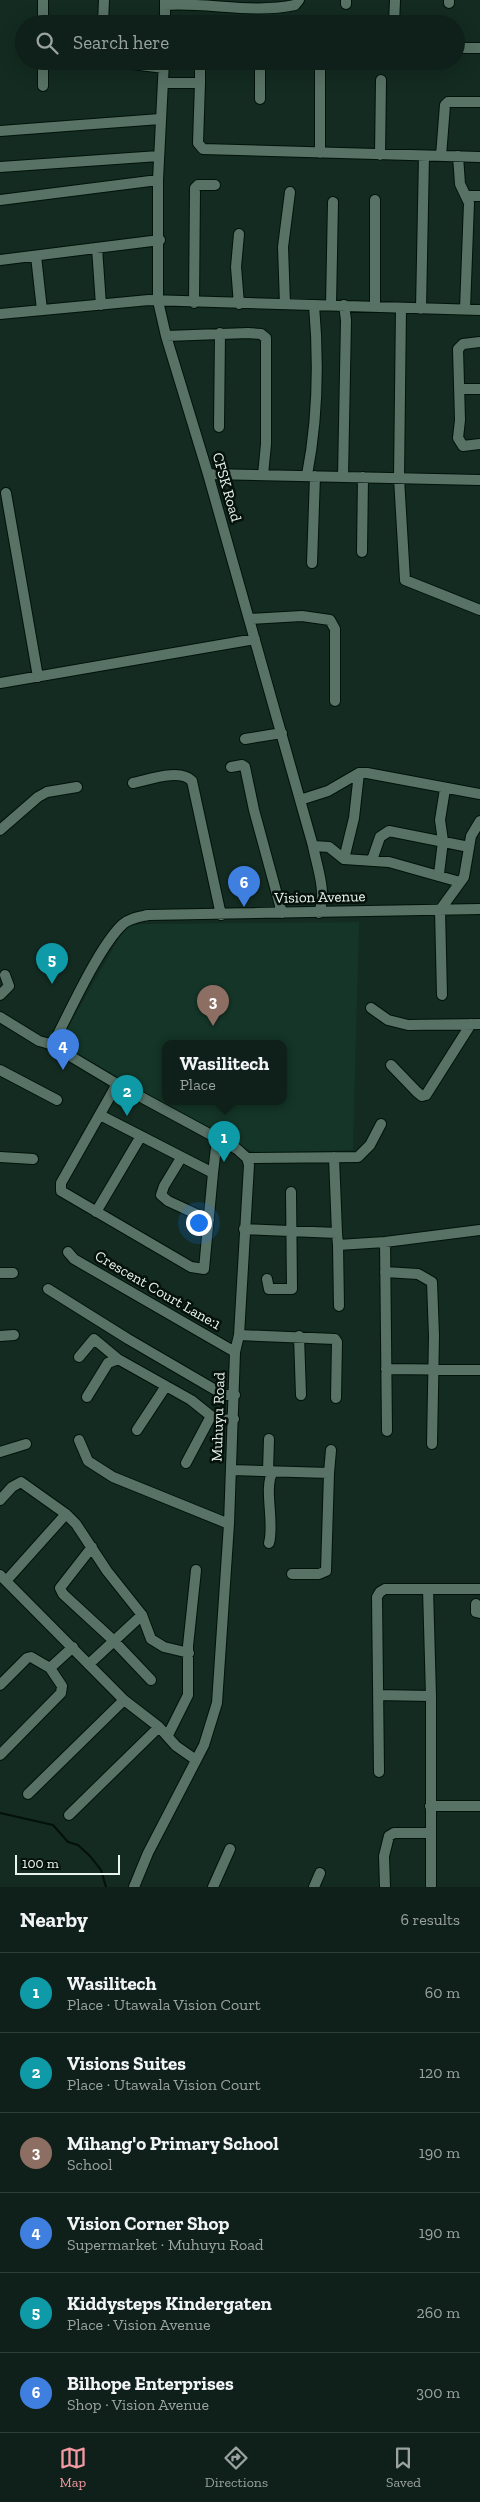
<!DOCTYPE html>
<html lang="en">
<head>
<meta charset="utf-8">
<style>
  :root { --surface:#0e2019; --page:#1c2d26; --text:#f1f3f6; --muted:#9ba3a2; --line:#2e3e38; --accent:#f49aa3 }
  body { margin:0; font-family:"Zilla Slab",serif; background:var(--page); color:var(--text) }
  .scale { position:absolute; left:15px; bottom:12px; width:105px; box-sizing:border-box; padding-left:5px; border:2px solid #e7f5ee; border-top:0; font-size:14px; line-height:18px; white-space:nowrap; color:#e7f5ee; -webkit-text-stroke:4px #07110c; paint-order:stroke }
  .you { position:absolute; left:198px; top:1222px; width:18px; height:18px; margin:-12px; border:4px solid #fff; border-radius:50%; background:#1a73e8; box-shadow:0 0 0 8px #1a73e833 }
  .badge { display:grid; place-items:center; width:32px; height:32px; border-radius:50%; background:var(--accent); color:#fff; font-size:16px; font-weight:700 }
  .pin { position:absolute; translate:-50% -41px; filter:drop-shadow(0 1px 2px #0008) }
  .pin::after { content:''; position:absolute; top:26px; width:18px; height:15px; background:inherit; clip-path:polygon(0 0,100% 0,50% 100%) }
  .popup { position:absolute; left:162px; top:1040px; width:125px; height:65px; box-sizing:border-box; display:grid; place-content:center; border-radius:10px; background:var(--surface); filter:drop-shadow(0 1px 4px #0005); font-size:16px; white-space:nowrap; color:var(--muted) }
  .popup b { font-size:19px; color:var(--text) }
  .popup::after { content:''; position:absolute; left:50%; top:100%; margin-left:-10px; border:10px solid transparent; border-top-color:var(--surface) }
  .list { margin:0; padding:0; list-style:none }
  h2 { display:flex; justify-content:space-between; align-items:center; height:65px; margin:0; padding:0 20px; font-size:21px }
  h2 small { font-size:16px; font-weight:400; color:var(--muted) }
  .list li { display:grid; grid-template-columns:32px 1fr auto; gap:15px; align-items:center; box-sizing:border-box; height:80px; padding:0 20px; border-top:1px solid var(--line) }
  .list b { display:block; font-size:19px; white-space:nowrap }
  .list p { margin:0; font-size:16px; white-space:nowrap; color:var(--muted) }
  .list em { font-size:16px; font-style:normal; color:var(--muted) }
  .icon { flex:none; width:28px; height:28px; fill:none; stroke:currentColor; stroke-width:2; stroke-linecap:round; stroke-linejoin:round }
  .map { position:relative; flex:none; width:480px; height:1887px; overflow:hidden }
  .search { position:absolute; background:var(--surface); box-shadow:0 5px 20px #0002; left:15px; right:15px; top:15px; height:55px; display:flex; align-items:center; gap:12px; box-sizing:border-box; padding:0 18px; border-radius:28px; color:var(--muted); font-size:19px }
  .sheet { height:545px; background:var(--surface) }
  nav { display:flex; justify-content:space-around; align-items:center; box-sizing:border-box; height:70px; border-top:1px solid var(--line); background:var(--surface); font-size:14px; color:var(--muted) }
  nav a { display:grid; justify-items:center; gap:2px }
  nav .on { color:var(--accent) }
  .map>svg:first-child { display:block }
  .built { fill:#143527; fill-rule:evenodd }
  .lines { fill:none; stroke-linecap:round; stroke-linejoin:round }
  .stream { stroke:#04100a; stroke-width:2 }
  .minor-casing { stroke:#00130a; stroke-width:12 }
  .minor { stroke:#587265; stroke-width:10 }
  .labels { text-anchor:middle; stroke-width:5; stroke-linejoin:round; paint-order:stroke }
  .street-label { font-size:15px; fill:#e7f5ee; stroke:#07110c }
</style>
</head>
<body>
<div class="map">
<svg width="480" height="1887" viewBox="0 0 480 1887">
  <rect width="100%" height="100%" fill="#132b21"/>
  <path class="built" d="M359,922L353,1150L257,1153L235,1144L58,1045L119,938L129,926L142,924ZM165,1043H283V1101H165Z"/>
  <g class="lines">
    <path class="stream" d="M0,1813L53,1825L68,1842L78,1845L90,1856L101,1870L106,1887"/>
    <g class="minor-casing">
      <path id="minor" d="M43,0V24
        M346,0V4
        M449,3V0
        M165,5C208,2 252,14 295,5L299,0
        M103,24L104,0
        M165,24V0
        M394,24L395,0
        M456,48H480
        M43,61V86
        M109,61L164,68
        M164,61L158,180V301L166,336L208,474L313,846C317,867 327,892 319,913
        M320,61V153
        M164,83H200V61
        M200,83L198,143L203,149L480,157
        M260,99V61
        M0,131L160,119
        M380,155L381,80
        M441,156L445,105L448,102H480
        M458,156L460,184L469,203L465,309
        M0,167L159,156
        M467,196H480
        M0,200L158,180
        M239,234L236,267L239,304
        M97,248L101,305
        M36,256L42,310
        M0,260L160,240
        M194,303L195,188L198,185H215
        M285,304L283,247L290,192
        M331,305L333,202
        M375,306V200
        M401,308L399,478L405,580L480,610
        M421,309L424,156
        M0,314L149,300L480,310
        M166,336L248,333L261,334L266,338V444L263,475
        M480,342L463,344L458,349L460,420L458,438L463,446L480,444
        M459,389H480
        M219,427L220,333
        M208,474L480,480
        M307,475C318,418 319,362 314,305
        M343,477L346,320L344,305
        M6,493L38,677
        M362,552L363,477
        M312,563L315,476
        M249,619L302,616L330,620L335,629V701
        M0,683L255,639
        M245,739L282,733
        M231,767L242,765L245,767L254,810L282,913
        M133,783C148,780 180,768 192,781L221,915
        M300,800L328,791L359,773H367L480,794
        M0,830L38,797L47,792L77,787
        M313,846L329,847L344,859L389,862L460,882
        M344,859L354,818L359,773
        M372,860L380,837L389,831L469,847
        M439,874L443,841L440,820L445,789
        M0,995L9,986L5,975
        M442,995L440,910L464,877L471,836L480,821
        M371,1008L388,1020L408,1025L480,1024
        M0,1017L39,1041L50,1044L117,1084L237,1149L247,1158L249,1165L239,1335L235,1352L229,1524L217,1703L204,1745L148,1853L134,1887
        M50,1044L56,1038C71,1009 100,945 123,924C130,918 139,917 148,915L480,909
        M391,1065L417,1092L422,1096L426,1095L471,1024
        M0,1070L57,1100
        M117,1084L61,1183V1191L191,1267L204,1269L213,1173
        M100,1115L213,1173L217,1139
        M0,1157L33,1159
        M334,1157L337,1233
        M181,1158L164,1186L161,1195L168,1201L209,1220
        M247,1158L358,1157L370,1145L381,1124
        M96,1212L141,1136
        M244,1229L337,1233L338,1245L385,1242L480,1230
        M385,1242L387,1431
        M338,1245L339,1306
        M68,1252L74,1259L235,1352
        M385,1272L418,1274L432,1282L434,1336L432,1444
        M0,1273H13
        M267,1279L269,1289H292L291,1192
        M48,1289L128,1339L224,1395H235
        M239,1335L335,1339L337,1342L336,1398
        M0,1336L14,1335
        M299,1336L301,1395
        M79,1357L94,1339L118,1359
        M386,1369L480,1370
        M87,1397L108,1363L118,1359L191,1400L211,1416L222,1420L234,1419
        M137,1430L166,1386
        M79,1440L88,1461L113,1477L229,1524
        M0,1452L26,1444
        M186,1463L211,1416
        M231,1470L329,1473L326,1571L319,1574H292
        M268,1471L269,1439
        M329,1473L331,1450
        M0,1500L12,1487L21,1482L66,1514
        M269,1543C275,1522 263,1488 273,1471
        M92,1547L60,1588L63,1594L113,1640L151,1680
        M0,1575L124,1700L159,1727L176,1746L196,1760
        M6,1581L66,1514L76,1524L107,1571L142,1615L151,1639L164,1647L189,1653
        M476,1604V1612L480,1613
        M89,1664L142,1615
        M0,1685L27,1658L31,1657L50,1668L73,1647
        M378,1695L431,1696
        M168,1735L188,1695V1646L196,1570
        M0,1755L61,1693L62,1686L50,1668
        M379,1772L377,1597L380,1592L385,1589H428
        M28,1794L124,1700
        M430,1806H480
        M69,1815L159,1727
        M213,1887L230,1849
        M314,1887L320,1873
        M385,1887L384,1856L389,1836L394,1833H431
        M431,1887V1696L428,1589H480"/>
    </g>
    <use href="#minor" class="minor"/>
  </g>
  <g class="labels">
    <g class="street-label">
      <text transform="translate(227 487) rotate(74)" y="5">CFSK Road</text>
      <text transform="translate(320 897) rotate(-1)" y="5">Vision Avenue</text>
      <text transform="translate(158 1290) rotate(30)" y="5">Crescent Court Lane:1</text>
      <text transform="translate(218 1417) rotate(-88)" y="5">Muhuyu Road</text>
    </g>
  </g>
</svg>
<div class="scale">100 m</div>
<div class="you"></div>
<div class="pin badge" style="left:224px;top:1162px;background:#0f9aa8">1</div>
<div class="popup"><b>Wasilitech</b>Place</div>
<div class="pin badge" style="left:127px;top:1116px;background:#0f9aa8">2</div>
<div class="pin badge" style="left:213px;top:1026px;background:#8d6e63">3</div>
<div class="pin badge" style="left:63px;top:1070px;background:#3f7fe0">4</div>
<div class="pin badge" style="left:52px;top:984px;background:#0f9aa8">5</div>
<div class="pin badge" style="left:244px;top:907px;background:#3f7fe0">6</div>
<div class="search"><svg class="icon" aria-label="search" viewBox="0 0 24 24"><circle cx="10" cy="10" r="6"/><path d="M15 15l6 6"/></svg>Search here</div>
</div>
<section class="sheet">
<h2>Nearby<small>6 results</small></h2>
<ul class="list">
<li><span class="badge" style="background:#0f9aa8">1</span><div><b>Wasilitech</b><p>Place · Utawala Vision Court</p></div><em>60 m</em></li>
<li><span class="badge" style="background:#0f9aa8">2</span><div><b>Visions Suites</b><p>Place · Utawala Vision Court</p></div><em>120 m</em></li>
<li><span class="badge" style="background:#8d6e63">3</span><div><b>Mihang'o Primary School</b><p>School</p></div><em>190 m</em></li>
<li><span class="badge" style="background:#3f7fe0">4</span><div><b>Vision Corner Shop</b><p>Supermarket · Muhuyu Road</p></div><em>190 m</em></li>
<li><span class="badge" style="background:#0f9aa8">5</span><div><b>Kiddysteps Kindergaten</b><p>Place · Vision Avenue</p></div><em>260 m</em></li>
<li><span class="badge" style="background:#3f7fe0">6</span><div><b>Bilhope Enterprises</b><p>Shop · Vision Avenue</p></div><em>300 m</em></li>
</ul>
</section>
<nav>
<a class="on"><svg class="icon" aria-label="map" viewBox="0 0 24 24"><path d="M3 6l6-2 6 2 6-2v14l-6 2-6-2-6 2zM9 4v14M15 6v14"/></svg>Map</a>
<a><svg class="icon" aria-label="directions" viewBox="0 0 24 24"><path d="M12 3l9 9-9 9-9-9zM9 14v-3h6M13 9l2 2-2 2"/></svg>Directions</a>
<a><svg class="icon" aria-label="saved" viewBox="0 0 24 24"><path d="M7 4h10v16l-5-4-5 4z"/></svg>Saved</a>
</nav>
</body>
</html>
